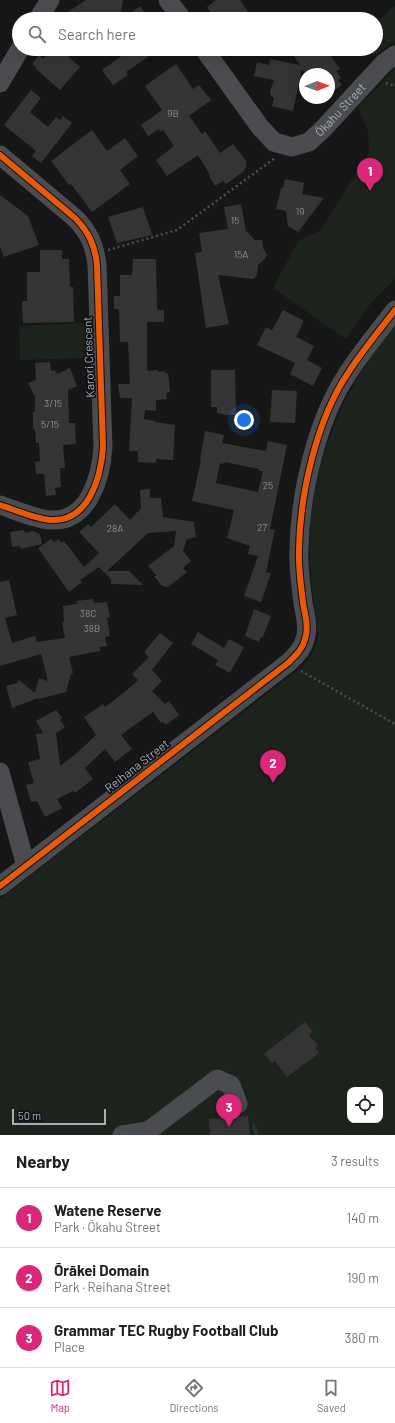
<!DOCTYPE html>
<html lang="en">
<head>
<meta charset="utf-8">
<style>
  :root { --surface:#fff; --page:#f2f2f2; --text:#202124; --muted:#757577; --line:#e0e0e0; --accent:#db2777 }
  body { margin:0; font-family:Barlow,sans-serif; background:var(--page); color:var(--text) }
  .controls { position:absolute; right:12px; bottom:12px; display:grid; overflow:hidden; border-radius:8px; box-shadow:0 4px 16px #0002 }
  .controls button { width:36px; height:36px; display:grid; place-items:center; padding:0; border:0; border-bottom:1px solid var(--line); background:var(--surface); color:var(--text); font:20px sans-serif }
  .compass { position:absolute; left:299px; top:68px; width:36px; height:36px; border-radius:50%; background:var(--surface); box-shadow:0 4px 16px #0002; rotate:89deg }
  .scale { position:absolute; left:12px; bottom:10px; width:94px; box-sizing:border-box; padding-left:4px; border:2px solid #a8adb8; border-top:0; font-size:11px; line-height:14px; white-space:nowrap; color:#a8adb8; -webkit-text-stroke:3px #111113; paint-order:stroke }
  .you { position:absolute; left:244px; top:420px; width:14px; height:14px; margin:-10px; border:3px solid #fff; border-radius:50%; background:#1a73e8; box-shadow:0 0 0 6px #1a73e833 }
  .badge { display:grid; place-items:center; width:26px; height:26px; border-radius:50%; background:var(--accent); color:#fff; font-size:13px; font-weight:700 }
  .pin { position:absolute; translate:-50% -33px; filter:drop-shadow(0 1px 2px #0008) }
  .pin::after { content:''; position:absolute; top:21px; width:14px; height:12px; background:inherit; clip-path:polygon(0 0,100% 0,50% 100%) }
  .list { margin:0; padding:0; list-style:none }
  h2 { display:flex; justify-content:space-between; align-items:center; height:52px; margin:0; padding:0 16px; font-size:17px }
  h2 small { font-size:13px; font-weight:400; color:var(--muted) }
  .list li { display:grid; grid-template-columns:26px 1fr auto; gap:12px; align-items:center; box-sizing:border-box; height:60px; padding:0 16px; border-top:1px solid var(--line) }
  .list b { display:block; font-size:15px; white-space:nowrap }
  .list p { margin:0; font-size:13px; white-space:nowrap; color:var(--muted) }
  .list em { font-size:13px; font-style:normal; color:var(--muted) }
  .icon { flex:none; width:22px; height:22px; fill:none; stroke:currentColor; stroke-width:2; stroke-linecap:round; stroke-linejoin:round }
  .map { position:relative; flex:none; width:395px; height:1135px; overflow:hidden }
  .search { position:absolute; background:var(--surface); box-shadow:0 4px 16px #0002; left:12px; right:12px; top:12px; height:44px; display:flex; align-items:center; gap:10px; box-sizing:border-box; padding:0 14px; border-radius:22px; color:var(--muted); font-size:15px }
  .sheet { height:232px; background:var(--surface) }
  nav { display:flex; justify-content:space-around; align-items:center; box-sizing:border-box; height:56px; border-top:1px solid var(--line); background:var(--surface); font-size:11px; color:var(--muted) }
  nav a { display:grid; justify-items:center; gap:2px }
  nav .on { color:var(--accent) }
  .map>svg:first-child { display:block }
  .green { fill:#1d241e; fill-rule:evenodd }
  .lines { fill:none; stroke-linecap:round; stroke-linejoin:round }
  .stream { stroke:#2a3239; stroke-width:4 }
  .building { fill:#353536; fill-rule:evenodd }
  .path { stroke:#4d4e52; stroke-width:2.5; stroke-dasharray:2 3; stroke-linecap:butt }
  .minor { stroke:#4b4c50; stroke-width:19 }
  .cycleway-casing { stroke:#111113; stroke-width:8 }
  .cycleway { stroke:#e8590c; stroke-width:6 }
  .labels { text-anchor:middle; stroke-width:3.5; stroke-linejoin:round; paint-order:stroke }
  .number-label { font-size:10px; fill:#8b8f98 }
  .street-label { font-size:12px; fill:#a8adb8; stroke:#111113 }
</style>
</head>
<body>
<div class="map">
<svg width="395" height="1135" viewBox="0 0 395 1135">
  <rect width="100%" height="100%" fill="#171717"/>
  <path class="green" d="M395,6V41L374,56L369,49H376C376,25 374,21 395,6Z
    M395,68V279L371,303L346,339L273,288L298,241L321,230L369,152L368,131L358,108Z
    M85,323L86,358L20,360L19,326Z
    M395,325V1135H0V899L303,666C312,656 316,647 318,634C315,611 311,588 310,565C306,498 326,428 362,371C372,355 382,339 395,325ZM350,1090H380V1120H350Z"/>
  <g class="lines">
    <path class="stream" d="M254,1126L257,1135"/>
  </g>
  <path class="building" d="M86,0H123L120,19H57Z
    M216,0H240L253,19H215L207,7Z
    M140,6L149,19H122Z
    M52,49H67L72,54L69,57L80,67L60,90L35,68L36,67L32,64L39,55L43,59Z
    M131,49H159L126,72L128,75L113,85L102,70Z
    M289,49H326L340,69L336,71L341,78L338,80L342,85L329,94V74H305L302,69L293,111L272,106L274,98L271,96L270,91L274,80L254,76L257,62L269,65L270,59L300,65Z
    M176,64L193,89L199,85L211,100L189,116L202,134L205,131L220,153L233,144L246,161V166L244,171L226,184L223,181L215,186L209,176L210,175L198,155L167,176L156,160L174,146L163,130L160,132L159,129L148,136L141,125L162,110L145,86Z
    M31,90L41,98L30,112L48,127L56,117L60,120L63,116L72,123L41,163L32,156L36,151L4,125Z
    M92,130L107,151L125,138L138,156L120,170L130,184L92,212L71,184L69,185L51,161Z
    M285,179L304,183L302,194L324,198L298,232L288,226L286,211L276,209L281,188H283Z
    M0,195L28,216L39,245L4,257L0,246Z
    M241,204L246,231L255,240H262L263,248L267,255L265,259L258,265L257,275L253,279L218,275L229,324L206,328L195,253L202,252L199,233L228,229L224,207Z
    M143,207L152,235L117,243L108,217Z
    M40,250H62V259H69L70,287H73L74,322L23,323L22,301H27V272H40Z
    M133,259H156L157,308L158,310H164V322H147V369L148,371L158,370V372L165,371V374L168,373L170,392L166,393L167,399L156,400V411L145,410L144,419L155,421V422L175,425L173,460L156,459V463L138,462V451H129L132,398H120L118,384H130L128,342H120L119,309H114V296H120V275H132Z
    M283,310L304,321L296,337L314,346L307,360L322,368L313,386L290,374L295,363L257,345L266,327L272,330Z
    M50,362L51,371L55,370L57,374L70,368L77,386L68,390L69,423H75L76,444L63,445L65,468H60L61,487L55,488L56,495L46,496L44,474H36L35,462L40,461L39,443H36L35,429H33V412H35V397L28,383L36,380L35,363Z
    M211,370H235L236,415H224L223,414L217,413V407H211Z
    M272,390L297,391L295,423L270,422Z
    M205,431L224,435L222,443L266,451L268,441L287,445L270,529L275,530L266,572L271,573L261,602L244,596L258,556L248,554L250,546L227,538L234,510L192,501L201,460L200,459ZM225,462L259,469V471H263L258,492L216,483L220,463L224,464Z
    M150,489V498H161L163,517L194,522L196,537L187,539L183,551L191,561L183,568L187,572L168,587L162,586L154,576H157L148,566L174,546L176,531L148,533L107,571H129L143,585L111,584V579L99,567L80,580L82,582L69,592L38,548L51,539L54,542L59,539L61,543L64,541L84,567L99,553L79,532L88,524L91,527L115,504L130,520L141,508L140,490Z
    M24,530L25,533L33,531L40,534L42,544L21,549L20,546L12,547L10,532Z
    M9,580L17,615L5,618L12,643L35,636L37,642L65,638L62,622H64L63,606L78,604L76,601L93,599L94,603L107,602L110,617L107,618L110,636L105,637L107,646L100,647V651L69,657L73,673L71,674L66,692L39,699L38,698L12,708L6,686L17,683L19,680L35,693L39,678L48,681L41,654L0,666V582Z
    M254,609L271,616L263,637H261L259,642L245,636Z
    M198,632L224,648L229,639L244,647L230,673L215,665L218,660L191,644Z
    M160,633L173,643L152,670L162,681L152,691L165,704L169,701L179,715L166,725L163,722L161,723L153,712L121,735L132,749L115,762L105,749L85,768L93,779L75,793L73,791L57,799L62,808L45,817L37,801L31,802L26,785L34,783L28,762L40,759L36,734L43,733L36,721L56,710L62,718L60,720L65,727L56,733L60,766L78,752L96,735L84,717L103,704L105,707L126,691L138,680L132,674L149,657L144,652Z
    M305,1022L313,1032L309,1035L318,1046L315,1048L319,1053L287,1077L275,1061L272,1063L264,1054Z
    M248,1116L250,1135H210L209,1119Z"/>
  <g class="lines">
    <path class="path" d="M386,83L395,86
      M108,250L177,230L275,158
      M301,671L395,724"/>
    <g class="minor">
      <path d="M168,0L182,19"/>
      <path d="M38,19L50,0"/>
      <path id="s1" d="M204,49L260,127L274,142L281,144L292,147L309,142L323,129L384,63L395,55"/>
      <path d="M0,83L20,49"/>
      <path d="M0,155L75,218C89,232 95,246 97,265L103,447C101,477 89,522 51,520C34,519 16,510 0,505"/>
      <path d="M0,772L26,866"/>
      <path d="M0,886L288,663C295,656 303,649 305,639C309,628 305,614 303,603C301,585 298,567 299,549C300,493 317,419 348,373C362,351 379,331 395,310"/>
      <path d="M122,1135L148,1131L217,1079L231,1085L238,1104"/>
    </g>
    <g class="cycleway-casing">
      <path id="cycleway" d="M0,155L75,218C89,232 95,246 97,265L103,447C101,477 89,522 51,520C34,519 16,510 0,505
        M0,886L288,663C295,656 303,649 305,639C309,628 305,614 303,603C301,585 298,567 299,549C300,493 317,419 348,373C362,351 379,331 395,310"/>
    </g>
    <use href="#cycleway" class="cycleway"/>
  </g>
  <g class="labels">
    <g class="number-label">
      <text x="173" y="117">9B</text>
      <text x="300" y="215">19</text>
      <text x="235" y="224">15</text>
      <text x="241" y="258">15A</text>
      <text x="53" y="407">3/15</text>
      <text x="50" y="428">5/15</text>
      <text x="268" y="489">25</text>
      <text x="262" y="531">27</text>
      <text x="115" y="532">28A</text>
      <text x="88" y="617">38C</text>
      <text x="92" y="632">38B</text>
    </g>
    <g class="street-label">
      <text dy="4" stroke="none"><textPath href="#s1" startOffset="198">Ōkahu Street</textPath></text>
      <text transform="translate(89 357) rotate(-92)" y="4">Karori Crescent</text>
      <text transform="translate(137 766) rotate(-38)" y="4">Reihana Street</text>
    </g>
  </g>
</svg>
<div class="controls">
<button><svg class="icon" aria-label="locate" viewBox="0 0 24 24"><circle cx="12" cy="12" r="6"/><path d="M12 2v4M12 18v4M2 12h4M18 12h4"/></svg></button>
</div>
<svg class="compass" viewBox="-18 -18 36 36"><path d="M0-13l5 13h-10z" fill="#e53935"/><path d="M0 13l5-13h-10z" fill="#757577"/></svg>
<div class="scale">50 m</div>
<div class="you"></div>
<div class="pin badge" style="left:370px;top:191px">1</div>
<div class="pin badge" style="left:273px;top:783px">2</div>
<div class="pin badge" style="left:229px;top:1127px">3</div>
<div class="search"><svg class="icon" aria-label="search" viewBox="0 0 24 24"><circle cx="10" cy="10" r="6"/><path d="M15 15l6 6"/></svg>Search here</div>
</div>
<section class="sheet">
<h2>Nearby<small>3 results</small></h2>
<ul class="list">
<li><span class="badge">1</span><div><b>Watene Reserve</b><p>Park · Ōkahu Street</p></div><em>140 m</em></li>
<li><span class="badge">2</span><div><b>Ōrākei Domain</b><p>Park · Reihana Street</p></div><em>190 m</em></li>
<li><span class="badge">3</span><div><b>Grammar TEC Rugby Football Club</b><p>Place</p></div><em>380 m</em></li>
</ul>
</section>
<nav>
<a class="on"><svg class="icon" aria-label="map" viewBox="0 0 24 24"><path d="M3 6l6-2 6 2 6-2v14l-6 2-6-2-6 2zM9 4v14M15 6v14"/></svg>Map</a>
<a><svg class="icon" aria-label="directions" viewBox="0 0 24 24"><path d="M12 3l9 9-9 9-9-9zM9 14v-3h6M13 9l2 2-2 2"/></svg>Directions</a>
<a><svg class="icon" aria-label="saved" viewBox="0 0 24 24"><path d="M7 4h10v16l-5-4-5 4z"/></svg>Saved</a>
</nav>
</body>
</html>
